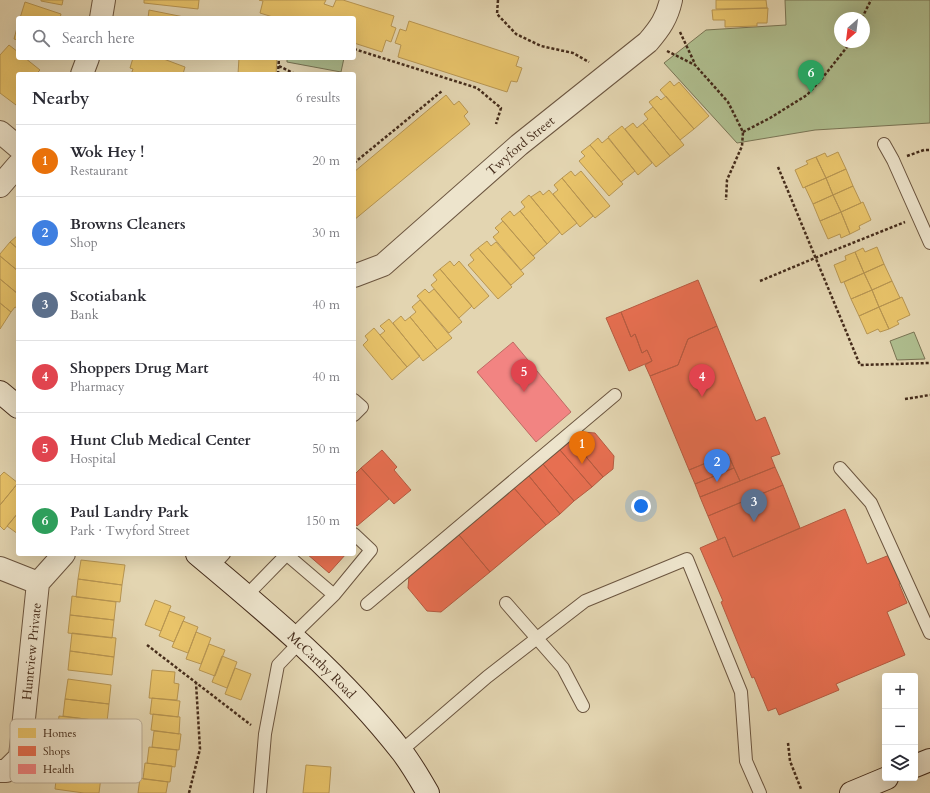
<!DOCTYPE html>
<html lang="en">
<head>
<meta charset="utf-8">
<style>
  :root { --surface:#fff; --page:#f2f2f3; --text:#2b2b33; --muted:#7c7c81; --line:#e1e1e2; --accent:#8f2418 }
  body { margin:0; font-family:Cardo,serif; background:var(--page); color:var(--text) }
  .controls { position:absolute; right:12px; bottom:12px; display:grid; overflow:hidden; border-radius:4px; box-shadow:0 4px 16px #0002 }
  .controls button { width:36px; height:36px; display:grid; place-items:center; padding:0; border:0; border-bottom:1px solid var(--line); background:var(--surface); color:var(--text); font:20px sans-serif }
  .compass { position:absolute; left:834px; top:12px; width:36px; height:36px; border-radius:50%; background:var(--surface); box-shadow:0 4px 16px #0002; rotate:208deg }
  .you { position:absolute; left:641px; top:506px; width:14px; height:14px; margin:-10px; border:3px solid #fff; border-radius:50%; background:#1a73e8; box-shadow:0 0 0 6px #1a73e833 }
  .badge { display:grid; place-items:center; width:26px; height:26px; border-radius:50%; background:var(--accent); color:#fff; font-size:13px; font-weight:700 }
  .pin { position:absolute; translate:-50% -33px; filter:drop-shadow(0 1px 2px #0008) }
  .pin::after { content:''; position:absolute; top:21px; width:14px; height:12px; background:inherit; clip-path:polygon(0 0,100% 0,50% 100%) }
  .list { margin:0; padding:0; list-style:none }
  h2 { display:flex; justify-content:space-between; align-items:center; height:52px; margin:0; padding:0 16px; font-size:17px }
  h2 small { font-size:13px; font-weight:400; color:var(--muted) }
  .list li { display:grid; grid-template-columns:26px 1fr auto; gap:12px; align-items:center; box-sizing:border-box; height:72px; padding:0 16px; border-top:1px solid var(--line) }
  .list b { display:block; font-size:15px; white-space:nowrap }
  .list p { margin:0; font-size:13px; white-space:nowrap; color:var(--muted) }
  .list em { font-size:13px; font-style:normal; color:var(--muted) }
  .icon { flex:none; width:22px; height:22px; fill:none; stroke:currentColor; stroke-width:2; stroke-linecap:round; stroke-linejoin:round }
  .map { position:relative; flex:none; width:930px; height:793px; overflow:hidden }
  .search { position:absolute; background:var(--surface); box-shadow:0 4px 16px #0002; left:16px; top:16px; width:340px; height:44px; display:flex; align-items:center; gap:10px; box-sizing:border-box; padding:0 14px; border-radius:4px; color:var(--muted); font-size:15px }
  .panel { position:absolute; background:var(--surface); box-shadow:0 4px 16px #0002; left:16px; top:72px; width:340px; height:484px; border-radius:4px }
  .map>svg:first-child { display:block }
  .green { fill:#afbe8f; stroke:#7a7555; fill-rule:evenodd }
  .homes { fill:#e9c46a; stroke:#b89652 }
  .shops { fill:#e76f51; stroke:#b65b41 }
  .health { fill:#f28482; stroke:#be6a63 }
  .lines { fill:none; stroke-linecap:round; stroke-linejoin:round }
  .lane-casing { stroke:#6c5640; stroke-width:14 }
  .street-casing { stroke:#6c5640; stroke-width:24 }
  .secondary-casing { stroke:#452c1b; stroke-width:24 }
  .path { stroke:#452c1b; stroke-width:2.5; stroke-dasharray:3 2; stroke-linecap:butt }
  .lane { stroke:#ede4cc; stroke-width:12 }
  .street { stroke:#ede4cc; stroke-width:22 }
  .secondary { stroke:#ede4cc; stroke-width:22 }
  .labels { text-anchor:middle; stroke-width:4; stroke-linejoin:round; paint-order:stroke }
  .street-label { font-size:13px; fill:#452c1b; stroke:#ede4cc }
  .key { fill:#ede4cc; stroke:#bbad97; stroke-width:1 }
  .key-label { font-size:11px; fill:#452c1b }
</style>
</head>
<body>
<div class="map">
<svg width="930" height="793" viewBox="0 0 930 793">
  <rect width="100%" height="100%" fill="#e3d5b1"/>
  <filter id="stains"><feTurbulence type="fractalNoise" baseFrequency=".005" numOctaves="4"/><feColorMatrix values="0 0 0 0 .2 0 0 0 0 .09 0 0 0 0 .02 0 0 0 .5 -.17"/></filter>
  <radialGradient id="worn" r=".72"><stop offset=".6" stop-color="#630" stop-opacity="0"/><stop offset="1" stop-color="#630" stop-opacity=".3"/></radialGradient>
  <path class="green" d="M785,0H930V123L815,130L737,143L664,63L706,30L786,25ZM840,18H864V42H840Z
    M287,58H344L341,72L287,62Z
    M914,332L925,359L897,360L890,341Z"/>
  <path class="homes" d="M41,0H63L62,5L41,1Z
    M144,0H199L198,9L144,3Z
    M259,0H326L324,4L333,7L336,0H343L394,16L391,26L396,28L391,42L386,40L382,52L354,43V18H276L260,13L263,1Z
    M716,0H766L767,8L716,9Z
    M25,2L61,14L60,18H20Z
    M768,8L767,23H757V26L725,27V20H713L712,10Z
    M149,10L189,18H148Z
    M409,21L519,57L516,66L522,68L517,82L511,81L507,92L398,57L401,45L395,43L400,29L406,31Z
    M18,24V40L14,39Z
    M9,45L18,52V58H25L40,70L36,74H18V102L16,105L0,93V55Z
    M133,58H161L185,67L183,74H128L132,72L133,69L130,68Z
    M239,58H277L276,74H238Z
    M670,81L674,86L679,82L709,116L694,129L660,90Z
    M446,95L454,105L459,101L468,112L464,116L470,124L354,220V172Z
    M657,96L661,100L666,96L694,129L680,140L649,102Z
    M653,107L684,145L670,156L643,123L648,119L644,114Z
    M633,123L637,128L643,123L670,156L656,167L625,129Z
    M622,126L652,163L638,175L608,137Z
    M598,138L602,143L608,138L635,171L621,182L590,145Z
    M590,145L623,184L609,196L579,161L585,156L581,152Z
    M838,152L846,169L826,178L816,157L825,153L827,157Z
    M816,157L826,178L803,188L795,170L808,164L806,161Z
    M846,169L853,186L833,195L826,178Z
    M571,171L575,176L581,171L610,206L595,218L562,178Z
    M562,178L593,216L580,227L553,194L558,190L554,185Z
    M826,178L833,195L813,204L805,187Z
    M853,186L861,203L841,212L833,195Z
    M549,190L577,223L562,235L531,197L540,191L543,195Z
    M529,195L560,232L547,244L520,211L525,207L521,202Z
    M833,195L841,212L820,221L813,204Z
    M863,202L871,220L859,226L860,229L850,234L841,212Z
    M510,211L514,216L520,211L547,244L533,256L501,219Z
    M841,212L850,234L841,238L840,234L828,239L820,221Z
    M503,221L535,258L521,270L493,237L499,232L495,228Z
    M18,235V249L10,242Z
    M487,241L491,246L496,242L524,274L511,285L478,248Z
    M10,242L18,249V271L0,256V254Z
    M877,247L884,264L864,273L855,252L863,248L865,252Z
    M478,248L512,287L498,299L468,265L474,260L470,255Z
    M855,252L864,273L841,283L834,265L846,260L845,256Z
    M0,256L18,271V294L0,279Z
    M450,261L454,266L459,261L489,296L474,309L440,269Z
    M884,264L892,281L872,290L864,273Z
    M440,269L472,306L459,318L431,285L437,280L433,275Z
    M864,273L872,290L851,299L844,282Z
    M0,279L18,294V307L17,308L15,307L11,312L0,303Z
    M892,281L900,298L879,307L872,290Z
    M425,289L429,293L434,289L462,322L449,333L417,296Z
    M872,290L879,307L859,316L851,299Z
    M902,297L910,315L897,321L899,324L889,329L879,307Z
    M420,300L452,338L437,350L410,317L416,312L412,307Z
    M0,303L11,312L0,329Z
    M879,307L889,329L880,332L878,329L867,334L859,316Z
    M401,316L405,321L410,317L437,350L423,361L393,323Z
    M389,319L420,356L407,367L380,335L385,331L380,326Z
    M374,328L407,367L392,380L363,345L368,340L365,336Z
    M4,472L18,483L0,505V476Z
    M18,483V513L4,530L0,526V505Z
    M18,513V534L7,526Z
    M81,560L125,565L122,585L78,579Z
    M78,579L122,585L120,602L76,597Z
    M72,596L116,602L114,620L70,615Z
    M155,600L171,606L161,631L145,625Z
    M169,611L185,617L174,642L159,636Z
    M70,615L114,620L112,638L68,633Z
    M183,621L198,627L188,653L172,647Z
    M196,632L211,638L201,664L186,659Z
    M72,633L116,638L114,657L70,651Z
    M209,644L225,650L215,676L199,670Z
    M70,651L114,657L112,675L68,670Z
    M222,656L237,662L227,688L212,682Z
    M235,668L251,674L241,700L225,694Z
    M152,670L175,672L174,683L179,684L177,700L149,698Z
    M68,679L111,685L109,704L65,699Z
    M152,698L180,701L178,717L150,714Z
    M65,699L109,704L107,722L63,716Z
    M153,714L180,717L179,734L151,730Z
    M59,716L103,721L101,740L57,735Z
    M154,731L181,734L179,750L152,747Z
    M149,747L177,750L175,767L147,763Z
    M145,763L172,766L170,782L143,779Z
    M306,765L331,767L329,793H303Z
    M57,771L101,777L99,793H84L55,789Z
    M140,778L168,782L166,793H138Z"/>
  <path class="shops" d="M698,280L717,326L688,339L678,365L650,376L645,365L652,361L647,350L642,353L635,334L631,337L621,312Z
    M621,312L631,337L635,334L642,353L647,350L652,361L629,371L606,318Z
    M717,326L756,421L765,417L780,454L771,457L775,467L740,481L728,454L689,470L650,376L678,365L688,339Z
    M582,432L595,433L614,456L613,469L603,477L572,440Z
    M572,440L603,477L592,487L560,450Z
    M382,450L397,467L394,470L411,490L394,504L361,468Z
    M560,450L592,487L574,501L543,464Z
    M728,454L734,468L695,484L689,470Z
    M543,464L574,501L560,514L529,476Z
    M775,467L783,485L708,516L700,497Z
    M361,468L389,499L357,526L354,522V475Z
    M734,468L740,481L700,497L695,484Z
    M529,476L560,514L546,525L514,488Z
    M783,485L800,528L733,557L725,537L718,540L708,516Z
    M514,488L546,525L490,572L459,535Z
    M845,509L867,564L892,554L904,582L899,584L907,603L887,612L905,655L836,684L839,690L779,715L776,708L768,711L754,677L752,678L721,602L723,601L700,548L725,537L733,557Z
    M459,535L490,572L441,612L427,611L408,588L409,576Z
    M307,554H346L329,573Z"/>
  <path class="health" d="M513,342L571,412L536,442L477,372Z"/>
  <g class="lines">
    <g class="lane-casing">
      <path id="lane" d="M884,144L893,160L930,243
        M354,400L362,407L354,415
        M840,468L871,503L930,633
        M286,554L334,595
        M212,567L224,554
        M246,596L287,554
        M506,603L563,668L583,706
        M367,604L615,395
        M293,635L334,595L371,550L354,534
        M401,751L487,677L585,601L687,559L741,692L746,761L760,793
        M260,793L265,734L278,665L300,642"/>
    </g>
    <g class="street-casing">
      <g id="street">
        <path d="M101,18L104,0"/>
        <path d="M82,74L88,58"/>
        <path d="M0,132L18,147"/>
        <path d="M0,186L18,165"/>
        <path id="s1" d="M354,276L383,265L519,145L648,42C660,28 667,18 671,0"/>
        <path d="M0,568L38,583"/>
        <path id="s2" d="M0,771H6L20,757L38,583L64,554"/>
      </g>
    </g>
    <g class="secondary-casing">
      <g id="secondary">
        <path d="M0,392L18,407"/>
        <path id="s3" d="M197,554C270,615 343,676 402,752C412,765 420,779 428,793"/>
        <path d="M915,766L930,760"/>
        <path d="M851,793L887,778"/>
      </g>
    </g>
    <path class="path" d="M498,0L497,14L516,34L541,46L573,53L589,62
      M862,18L871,0
      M680,32L695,64
      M354,49L477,88L501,108L496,124
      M667,51L695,65L728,102L743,132L742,146L727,180L726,200
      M279,66L295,74
      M278,74L279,58
      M743,132L770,118L807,95L824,76L851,42
      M907,156L924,150H930
      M354,163L442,91
      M778,167L860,365L930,363
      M760,281L815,258L905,222
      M905,399L930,395
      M147,645L251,725
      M788,743L790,761L801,789
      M189,793L200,749L196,683"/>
    <use href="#lane" class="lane"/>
    <use href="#street" class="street"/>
    <use href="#secondary" class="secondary"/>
  </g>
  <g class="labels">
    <g class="street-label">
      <text dy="5" stroke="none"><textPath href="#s1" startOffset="213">Twyford Street</textPath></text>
      <text dy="5" stroke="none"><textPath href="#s2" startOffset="132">Huntview Private</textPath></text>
      <text dy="5" stroke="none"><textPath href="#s3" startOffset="167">McCarthy Road</textPath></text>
    </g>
  </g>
  <rect x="10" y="719" width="132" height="64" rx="6" class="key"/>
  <rect x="18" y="728" width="18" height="10" fill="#e9c46a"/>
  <rect x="18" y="746" width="18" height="10" fill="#e76f51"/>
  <rect x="18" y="764" width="18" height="10" fill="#f28482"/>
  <g class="key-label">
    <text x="43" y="737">Homes</text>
    <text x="43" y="755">Shops</text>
    <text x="43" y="773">Health</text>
  </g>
  <rect width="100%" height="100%" filter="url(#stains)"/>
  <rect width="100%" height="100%" fill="url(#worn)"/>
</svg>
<div class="controls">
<button>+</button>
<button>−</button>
<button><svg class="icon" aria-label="layers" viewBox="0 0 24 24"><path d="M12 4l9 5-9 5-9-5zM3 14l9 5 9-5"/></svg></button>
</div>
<svg class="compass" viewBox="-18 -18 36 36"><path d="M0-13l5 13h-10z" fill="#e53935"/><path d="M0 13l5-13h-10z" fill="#7c7c81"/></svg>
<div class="you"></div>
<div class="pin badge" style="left:582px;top:464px;background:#e8710a">1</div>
<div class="pin badge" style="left:717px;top:482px;background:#3f7fe0">2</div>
<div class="pin badge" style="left:754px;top:522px;background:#5c6f8a">3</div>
<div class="pin badge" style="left:702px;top:397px;background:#e0444e">4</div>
<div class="pin badge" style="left:524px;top:392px;background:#e0444e">5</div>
<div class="pin badge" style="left:811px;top:93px;background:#2e9e5b">6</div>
<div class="search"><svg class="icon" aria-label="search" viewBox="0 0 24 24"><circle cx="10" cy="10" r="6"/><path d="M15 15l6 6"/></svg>Search here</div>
<section class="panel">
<h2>Nearby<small>6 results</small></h2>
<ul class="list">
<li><span class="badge" style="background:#e8710a">1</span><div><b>Wok Hey !</b><p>Restaurant</p></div><em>20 m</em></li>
<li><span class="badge" style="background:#3f7fe0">2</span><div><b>Browns Cleaners</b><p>Shop</p></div><em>30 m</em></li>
<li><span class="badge" style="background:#5c6f8a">3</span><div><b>Scotiabank</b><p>Bank</p></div><em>40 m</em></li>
<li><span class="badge" style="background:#e0444e">4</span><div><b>Shoppers Drug Mart</b><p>Pharmacy</p></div><em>40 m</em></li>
<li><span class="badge" style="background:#e0444e">5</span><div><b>Hunt Club Medical Center</b><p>Hospital</p></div><em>50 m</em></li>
<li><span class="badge" style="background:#2e9e5b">6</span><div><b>Paul Landry Park</b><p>Park · Twyford Street</p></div><em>150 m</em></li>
</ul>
</section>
</div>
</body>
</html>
